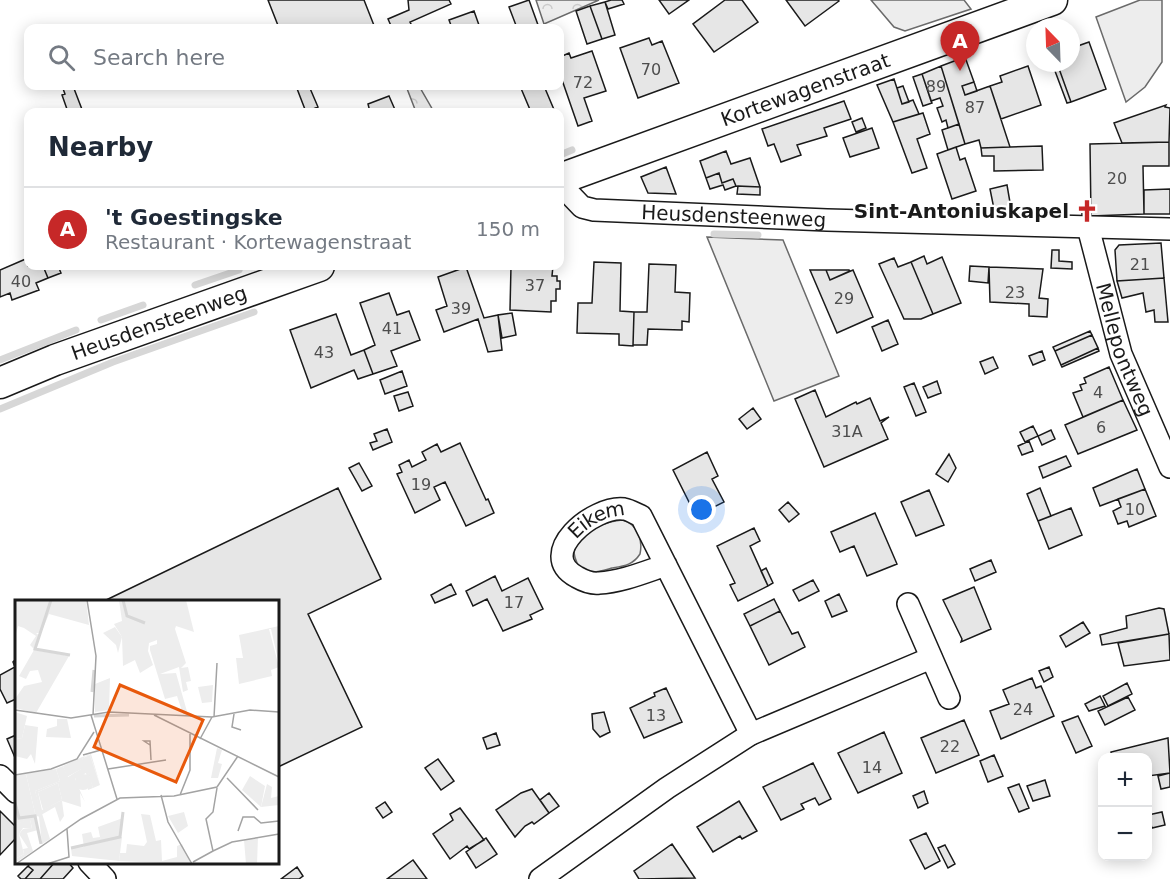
<!DOCTYPE html>
<html lang="en">
<head>
<meta charset="utf-8">
<style>
  :root { --surface:#fff; --page:#f2f2f3; --text:#1f2937; --muted:#747a83; --line:#e0e1e3; --accent:#c62828 }
  body { margin:0; font-family:"DejaVu Sans",sans-serif; background:var(--page); color:var(--text) }
  .controls { position:absolute; right:18px; bottom:18px; display:grid; overflow:hidden; border-radius:12px; box-shadow:0 3px 15px #0003 }
  .controls button { width:54px; height:54px; display:grid; place-items:center; padding:0; border:0; border-bottom:2px solid var(--line); background:var(--surface); color:var(--text); font:30px sans-serif }
  .compass { position:absolute; left:1026px; top:18px; width:54px; height:54px; border-radius:50%; background:var(--surface); box-shadow:0 3px 15px #0003; rotate:337deg }
  .you { position:absolute; left:702px; top:510px; width:21px; height:21px; margin:-15px; border:4px solid #fff; border-radius:50%; background:#1a73e8; box-shadow:0 0 0 9px #1a73e833 }
  .badge { display:grid; place-items:center; width:39px; height:39px; border-radius:50%; background:var(--accent); color:#fff; font-size:20px; font-weight:700 }
  .pin { position:absolute; translate:-50% -50px; filter:drop-shadow(0 2px 3px #0008) }
  .pin::after { content:''; position:absolute; top:32px; width:21px; height:18px; background:inherit; clip-path:polygon(0 0,100% 0,50% 100%) }
  .list { margin:0; padding:0; list-style:none }
  h2 { display:flex; justify-content:space-between; align-items:center; height:78px; margin:0; padding:0 24px; font-size:26px }
  h2 small { font-size:20px; font-weight:400; color:var(--muted) }
  .list li { display:grid; grid-template-columns:39px 1fr auto; gap:18px; align-items:center; box-sizing:border-box; height:84px; padding:0 24px; border-top:2px solid var(--line) }
  .list b { display:block; font-size:22px; white-space:nowrap }
  .list p { margin:0; font-size:20px; white-space:nowrap; color:var(--muted) }
  .list em { font-size:20px; font-style:normal; color:var(--muted) }
  .icon { flex:none; width:33px; height:33px; fill:none; stroke:currentColor; stroke-width:2; stroke-linecap:round; stroke-linejoin:round }
  .map { position:relative; flex:none; width:1170px; height:879px; overflow:hidden }
  .search { position:absolute; background:var(--surface); box-shadow:0 3px 15px #0003; left:24px; top:24px; width:540px; height:66px; display:flex; align-items:center; gap:15px; box-sizing:border-box; padding:0 21px; border-radius:12px; color:var(--muted); font-size:22px }
  .panel { position:absolute; background:var(--surface); box-shadow:0 3px 15px #0003; left:24px; top:108px; width:540px; height:162px; border-radius:12px }
  .map>svg:first-child { display:block }
  .grass { fill:#ededed; stroke:#6a6a6a; stroke-width:1.5 }
  .forest { fill:url(#forest-crowns); stroke:#6a6a6a; stroke-width:1.5 }
  .lines { fill:none; stroke-linecap:round; stroke-linejoin:round }
  .stream { stroke:#d7d7d7; stroke-width:7 }
  .building { fill:#e6e6e6; stroke:#1a1a1a; stroke-width:1.5 }
  .street-casing { stroke:#1a1a1a; stroke-width:24 }
  .secondary-casing { stroke:#1a1a1a; stroke-width:33 }
  .street { stroke:#fff; stroke-width:21 }
  .secondary { stroke:#fff; stroke-width:30 }
  .labels { text-anchor:middle; stroke-width:4.5; stroke-linejoin:round; paint-order:stroke }
  .number-label { font-size:16px; fill:#4d4d4d }
  .street-label { font-size:20px; fill:#1a1a1a; stroke:#fff }
  .poi-label { font-size:20px; font-weight:bold; fill:#1a1a1a; stroke:#fff; text-anchor:end }
  .inset-river { fill:none; stroke:#d7d7d7; stroke-width:3 }
  .inset-road { fill:none; stroke:#a3a3a3; stroke-width:1.5 }
  .view { fill:#e8590c; fill-opacity:0.15; stroke:#e8590c; stroke-width:3 }
  .inset-edge { fill:none; stroke:#1a1a1a; stroke-width:3 }
</style>
</head>
<body>
<div class="map">
<svg width="1170" height="879" viewBox="0 0 1170 879">
  <defs>
    <pattern id="forest-crowns" width="20" height="18" patternUnits="userSpaceOnUse" patternTransform="scale(1.5)"><rect width="20" height="18" fill="#ededed"/><path d="M2 6a3 3 0 1 1 6 0M12 15a3 3 0 1 1 6 0" fill="none" stroke="#cbcbcb"/></pattern>
  </defs>
  <rect width="100%" height="100%" fill="#fff"/>
  <path class="grass" d="M871,0H964L971,9L905,31L894,27Z
    M1140,0H1162V62L1145,87L1126,102L1096,17Z
    M707,237L783,240L839,376L774,401Z
    M622,520C638,524 643,539 640,554C633,565 624,566 612,568C605,570 596,573 589,572C574,569 570,548 579,537C588,528 610,521 622,520Z"/>
  <path class="forest" d="M536,0H599L544,24Z
    M406,86H419L434,112H416Z"/>
  <g class="lines">
    <path class="stream" d="M560,155L572,150
      M714,234L758,235
      M195,285L239,270
      M101,320L143,305
      M0,360L76,330
      M0,409L113,362L254,312"/>
  </g>
  <path class="building" d="M268,0H364L375,28H279Z
    M408,0H449L451,4L410,22L413,28H392L388,19L409,10Z
    M529,0L538,25L517,28L509,7Z
    M611,0H622L624,4L608,9L605,2Z
    M659,0H689L669,14Z
    M725,0H742L758,22L714,52L693,24Z
    M786,0H838L839,1L805,26Z
    M605,2L615,35L602,39L590,6Z
    M590,6L602,39L587,44L576,11Z
    M474,11L480,28H452L449,20Z
    M649,38L652,45L662,41L679,83L638,98L620,48Z
    M1089,42L1106,89L1071,102L1057,63H1071V52L1077,50L1075,47Z
    M592,51L606,91L584,98L592,121L578,126L560,74V57L569,53L571,58Z
    M965,57L974,82L962,86L965,95L990,86L1010,147L981,148L979,140L965,144L941,66Z
    M1052,63H1057L1071,102L1067,103Z
    M941,66L959,124L948,128L946,120L942,122L937,108L943,106L940,98L931,101L922,74Z
    M1028,66L1041,105L1001,119L990,86L1002,82L1000,76Z
    M922,74L932,103L923,106L913,77Z
    M894,79L902,104L913,100L919,114L893,122L877,85Z
    M974,82L977,91L965,95L962,86Z
    M62,86H73L83,112H68L62,95L65,94Z
    M296,86H309L318,107L306,112Z
    M520,86H544L555,112H531Z
    M903,86L909,102L902,104L897,88Z
    M389,96L396,112H370L368,104Z
    M844,101L851,119L824,128L827,136L797,145L801,155L781,162L774,144L768,146L762,129Z
    M1166,105L1165,107L1170,108L1169,142L1122,143L1114,123Z
    M923,113L930,134L917,139L927,168L912,173L893,122Z
    M862,118L866,128L856,132L852,122Z
    M959,124L965,144L948,150L942,130Z
    M872,128L879,148L850,157L843,138Z
    M1169,142V166H1143L1144,214L1091,216L1090,144Z
    M1042,146L1043,170L994,171V156H982L981,148Z
    M956,147L960,160L965,158L976,191L952,199L937,154Z
    M726,151L731,164L750,158L760,187L736,186L733,179L722,183L719,173L706,178L700,161Z
    M666,167L676,194L648,193L641,177Z
    M719,173L722,183L733,179L736,186L725,190L723,185L710,189L706,178Z
    M1007,185L1012,214H995L990,189Z
    M738,186L760,187V195L737,194Z
    M1170,189V214H1144V190Z
    M1082,206H1091V216H1082Z
    M1161,243L1164,278L1117,281L1115,250L1119,245Z
    M1052,250H1059V261L1072,262V269L1051,268Z
    M924,256L927,264L942,257L961,303L933,314L911,262Z
    M28,258V266H43L48,278L36,283L39,290L12,300L10,293L0,297V270Z
    M894,258L898,267L911,262L933,314L921,319H904L879,264Z
    M594,262L621,263L620,311L634,312L633,346L619,345V334L577,333L578,303H592Z
    M649,264L676,265L675,292L690,293L689,322L682,321V330L648,329L647,345H633L634,312H647Z
    M43,266H58L61,273L48,278Z
    M511,266H553L552,276H557V281H560V289H556V301H551V312L510,310Z
    M970,266L989,267L988,283L969,281Z
    M466,267L484,318L498,315L502,350L488,352L478,319L444,332L436,310L447,306L438,277Z
    M989,267L1043,269L1039,298L1048,299L1047,317L1029,316V304L990,302Z
    M810,270H826L830,280L853,270L873,317L837,333Z
    M826,270H849L850,271L830,280Z
    M1164,278L1168,322H1155L1154,310L1146,312L1143,293L1122,298L1117,281Z
    M389,293L397,315L409,311L420,340L391,351L397,366L373,374L364,350L375,345L360,303Z
    M512,313L516,335L502,338L498,315Z
    M336,314L351,355L364,350L373,374L358,379L354,370L311,388L290,330Z
    M888,320L898,344L882,351L872,327Z
    M1090,331L1092,335L1055,351L1053,347Z
    M1092,335L1098,348L1061,365L1055,351Z
    M1098,348L1099,351L1062,367L1061,365Z
    M1042,351L1045,360L1033,365L1029,356Z
    M993,357L998,368L985,374L980,362Z
    M1109,367L1123,400L1083,417L1073,393L1082,390L1080,385L1086,383L1084,378Z
    M402,371L407,386L385,394L380,380Z
    M937,381L941,393L928,398L923,387Z
    M914,383L926,412L916,416L904,387Z
    M815,390L826,417L856,402L857,404L870,398L880,421L889,417L881,423L888,439L824,467L795,399Z
    M408,392L413,406L399,411L394,396Z
    M1123,400L1137,430L1078,454L1065,425Z
    M753,408L761,419L747,429L739,419Z
    M1033,426L1038,436L1025,442L1020,432Z
    M387,429L392,442L373,450L370,443L377,441L374,434Z
    M1051,430L1055,439L1042,445L1038,436Z
    M1029,441L1033,451L1022,455L1018,446Z
    M460,443L486,500L488,499L494,513L466,526L445,482L434,487L440,500L415,513L397,474L402,472L399,465L409,460L412,467L426,460L422,452L437,444L441,452Z
    M707,452L718,476L712,479L724,502L696,516L673,470Z
    M949,454L956,468L948,482L936,474Z
    M1066,456L1071,466L1043,478L1039,467Z
    M359,463L372,486L362,491L349,468Z
    M1137,469L1145,489L1100,506L1093,488Z
    M338,488L381,579L308,614L362,727L278,767V602H102Z
    M1040,488L1051,516L1038,521L1027,494Z
    M1145,489L1156,516L1129,527L1127,521L1118,524L1113,511L1121,507L1118,499Z
    M929,490L944,525L916,536L901,502Z
    M788,502L799,514L789,522L779,510Z
    M1071,508L1082,535L1049,549L1038,521Z
    M875,513L897,564L867,576L854,546L840,552L831,532Z
    M754,528L760,541L750,546L768,586L738,601L730,585L735,583L717,546Z
    M991,560L996,572L975,581L970,569Z
    M766,568L773,583L768,586L761,571Z
    M495,576L502,591L528,578L543,609L530,615L532,619L503,631L487,599L473,606L466,591Z
    M813,580L819,591L799,601L793,590Z
    M451,584L456,594L435,603L431,595Z
    M974,587L991,629L961,642L962,639L943,600Z
    M839,594L847,611L832,617L825,601Z
    M774,599L780,611L750,626L744,614Z
    M1159,608L1164,609L1169,634L1102,645L1100,635L1127,628L1126,616Z
    M780,611L792,634L798,632L805,647L769,665L750,626Z
    M1083,622L1090,633L1066,647L1060,636Z
    M1169,634L1170,660L1124,666L1118,643Z
    M16,659V699L7,703L0,689V675L15,667L13,662Z
    M1049,667L1053,677L1044,682L1039,671Z
    M1032,678L1036,688L1041,686L1054,716L1001,739L990,711L1009,704L1003,690Z
    M1127,683L1132,694L1108,706L1103,696Z
    M666,688L682,722L644,738L630,708L655,696L654,693Z
    M1100,696L1105,706L1089,711L1085,704Z
    M1128,697L1135,710L1105,725L1098,711Z
    M604,712L610,732L600,737L593,729L592,714Z
    M1078,716L1092,746L1076,753L1062,722Z
    M964,720L979,755L936,773L921,738Z
    M884,732L902,773L858,793L838,753Z
    M496,733L500,745L487,749L483,738Z
    M16,735V760L7,739Z
    M1168,738L1170,773L1148,776V758H1112L1111,752Z
    M994,755L1003,776L988,782L980,761Z
    M438,759L454,781L441,790L425,768Z
    M813,763L831,799L819,805L815,798L801,804L804,809L781,820L763,787Z
    M1170,773V787L1161,789L1158,776Z
    M1045,780L1050,796L1033,801L1027,786Z
    M1019,784L1029,808L1019,812L1008,788Z
    M532,789L549,813L534,824L532,822L525,826L515,837L496,810L521,793Z
    M924,791L928,803L918,808L913,796Z
    M549,793L559,806L549,813L540,800Z
    M739,801L757,831L742,839L740,836L713,852L697,827Z
    M385,802L392,812L383,818L376,808Z
    M460,808L484,840L469,849L467,846L450,859L433,834L453,820L450,814Z
    M0,811L16,827V838L0,855Z
    M1162,812L1165,825L1152,828L1148,815Z
    M926,833L940,861L925,869L910,840Z
    M486,838L497,854L476,868L466,852Z
    M672,844L695,878L639,879L634,871Z
    M945,845L955,864L948,868L938,848Z
    M413,860L427,879H387Z
    M31,862H55L40,879H25L33,870L28,866Z
    M55,862H68L73,868L63,879H40Z
    M28,866L33,870L25,879H21L18,876Z
    M297,867L303,876L299,879H281Z"/>
  <g class="lines">
    <g class="street-casing">
      <g id="street">
        <path id="s1" d="M560,184L582,207L594,210L827,220L1170,229"/>
        <path id="s2" d="M1088,227L1121,354L1170,467"/>
        <path id="s3" d="M666,565C645,572 621,582 599,583C591,584 584,581 577,577C534,554 594,505 624,509C630,510 636,514 641,516L751,734"/>
        <path d="M908,604L949,698"/>
        <path d="M0,776L16,792"/>
        <path d="M89,862L105,879"/>
        <path d="M540,879L667,788L751,734L931,658"/>
      </g>
    </g>
    <g class="secondary-casing">
      <g id="secondary">
        <path id="s4" d="M560,179L1052,0"/>
        <path id="s5" d="M0,383L55,360L319,266"/>
      </g>
    </g>
    <use href="#street" class="street"/>
    <use href="#secondary" class="secondary"/>
  </g>
  <defs>
    <g id="church-bare" transform="scale(1.8)"><path d="M-1.2-6h2.4v3.5h3.3v2.4h-3.3V6h-2.4V-.1h-3.3v-2.4h3.3Z" fill="#c62828" stroke="#fff" stroke-width="2.5" paint-order="stroke"/></g>
  </defs>
  <g fill-rule="evenodd">
    <use href="#church-bare" x="1087" y="211"/>
  </g>
  <g class="labels">
    <g class="number-label">
      <text x="651" y="75">70</text>
      <text x="583" y="88">72</text>
      <text x="936" y="92">89</text>
      <text x="975" y="113">87</text>
      <text x="1117" y="184">20</text>
      <text x="1140" y="270">21</text>
      <text x="21" y="287">40</text>
      <text x="535" y="291">37</text>
      <text x="1015" y="298">23</text>
      <text x="844" y="304">29</text>
      <text x="461" y="314">39</text>
      <text x="392" y="334">41</text>
      <text x="324" y="358">43</text>
      <text x="1098" y="398">4</text>
      <text x="1101" y="433">6</text>
      <text x="847" y="437">31A</text>
      <text x="421" y="490">19</text>
      <text x="1135" y="515">10</text>
      <text x="514" y="608">17</text>
      <text x="1023" y="715">24</text>
      <text x="656" y="721">13</text>
      <text x="950" y="752">22</text>
      <text x="872" y="773">14</text>
    </g>
    <g class="street-label">
      <text dy="7" stroke="none"><textPath href="#s4" startOffset="261">Kortewagenstraat</textPath></text>
      <text dy="7" stroke="none"><textPath href="#s1" startOffset="184">Heusdensteenweg</textPath></text>
      <text dy="7" stroke="none"><textPath href="#s5" startOffset="170">Heusdensteenweg</textPath></text>
      <text dy="7" stroke="none"><textPath href="#s2" startOffset="128">Mellepontweg</textPath></text>
      <text dy="7" stroke="none"><textPath href="#s3" startOffset="174">Eikem</textPath></text>
    </g>
    <g class="poi-label">
      <text x="1069" y="218">Sint-Antoniuskapel</text>
    </g>
  </g>
  <g transform="translate(15 600)">
    <rect width="264" height="264" fill="#fff"/>
    <path d="M0,0H71L74,25L34,14L26,33H21L25,36L19,49L15,45L21,36L9,28L3,26L0,37ZM104,0H171L179,32L161,26L160,29L171,63L166,68L173,67L176,81L171,82L173,90L168,92L164,67L145,74L161,73L173,115L168,114L162,96L150,99L135,50V46L142,44V40L134,43L133,51L138,65L125,73L120,60L108,66L107,37L99,24L107,21ZM264,26V64L256,29H254L264,67L256,70L257,76L224,84L221,58H228L224,35ZM19,50L54,56L21,113L0,108V99L9,86L27,82L23,70L15,71L11,79L4,76ZM95,78L94,110L80,112V84ZM198,85L197,102L187,103L183,87ZM0,112L12,116L7,138L0,139ZM42,119H52L56,138L31,137L32,129L42,126ZM202,148L207,150L203,163L207,164L203,178H196ZM75,155L85,185L78,188L68,158ZM67,157L70,167L52,177L48,166ZM41,169L45,181L20,191L35,239L27,244L24,217L20,213L11,174ZM60 182a8 8 0 1 1 16 0a8 8 0 1 1-16 0ZM235,176L250,186L246,207L227,190ZM43,183L47,200L28,210L23,192ZM169,212L173,226L163,233L153,216ZM126,214L135,215L141,241L146,240L147,261L162,257V246L167,244L176,264L104,261L105,253H111L112,244L129,246L132,242ZM108,218L106,236L86,242L83,227ZM15,219L17,229L8,228L4,234L9,254L0,259V224ZM243,237L242,264H231L229,240Z" fill="#ededed"/>
    <path d="M100,27L107,37L103,53L101,45L88,33ZM10,125L23,127L20,164L16,154L12,159L0,156V139L7,138ZM76,154L85,184L75,155L69,157L78,188L73,190L71,173L60,179L70,202L65,193L66,207L47,201L49,216L45,222L40,207L26,215L20,191L45,181L41,169L48,166L53,177L69,167L67,157ZM43,183L47,200L27,210L23,192ZM11,174L20,213L24,215L20,218L23,230L12,233L18,251L0,263V259L9,254L8,249L13,248L4,234L8,229L17,228L15,220L0,224V176ZM252,184L257,187L256,198L264,196V205L246,207ZM76,232L78,238L85,237L87,242L107,237L104,261L57,256L56,248L69,247L67,234Z" fill="#ededed" fill-rule="evenodd"/>
    <path class="inset-river" d="M36,0L20,49L55,55M108,0L112,16L130,23M77,92L79,70M79,116L114,115M0,203L4,218L20,216L26,244M56,248L105,237L108,212"/>
    <path class="inset-road" d="M72,0L81,56L78,115M0,110L56,118L94,112L197,117L235,110L264,112M219,114L217,127L226,130M76,115L102,199M139,115L264,177M199,117L202,63M185,139L197,117M135,145L129,141H135L136,160M68,155L86,150M93,169L151,160M0,175L36,169L62,159L79,132M212,178L243,210M146,195L153,222L177,264M165,195L175,170V134M223,231L228,217H239L246,223L264,221M198,251L217,242L264,234M178,262L198,251L191,219L198,212L202,188M1,264L66,219L105,198L159,196L202,187L223,156M32,264L54,257L52,229"/>
    <path class="view" d="M105,85L188,120L161,182L79,147Z"/>
    <rect width="264" height="264" class="inset-edge"/>
  </g>
</svg>
<div class="controls">
<button>+</button>
<button>−</button>
</div>
<svg class="compass" viewBox="-18 -18 36 36"><path d="M0-13l5 13h-10z" fill="#e53935"/><path d="M0 13l5-13h-10z" fill="#747a83"/></svg>
<div class="you"></div>
<div class="pin badge" style="left:960px;top:71px">A</div>
<div class="search"><svg class="icon" aria-label="search" viewBox="0 0 24 24"><circle cx="10" cy="10" r="6"/><path d="M15 15l6 6"/></svg>Search here</div>
<section class="panel">
<h2>Nearby<small></small></h2>
<ul class="list">
<li><span class="badge">A</span><div><b>'t Goestingske</b><p>Restaurant · Kortewagenstraat</p></div><em>150 m</em></li>
</ul>
</section>
</div>
</body>
</html>
